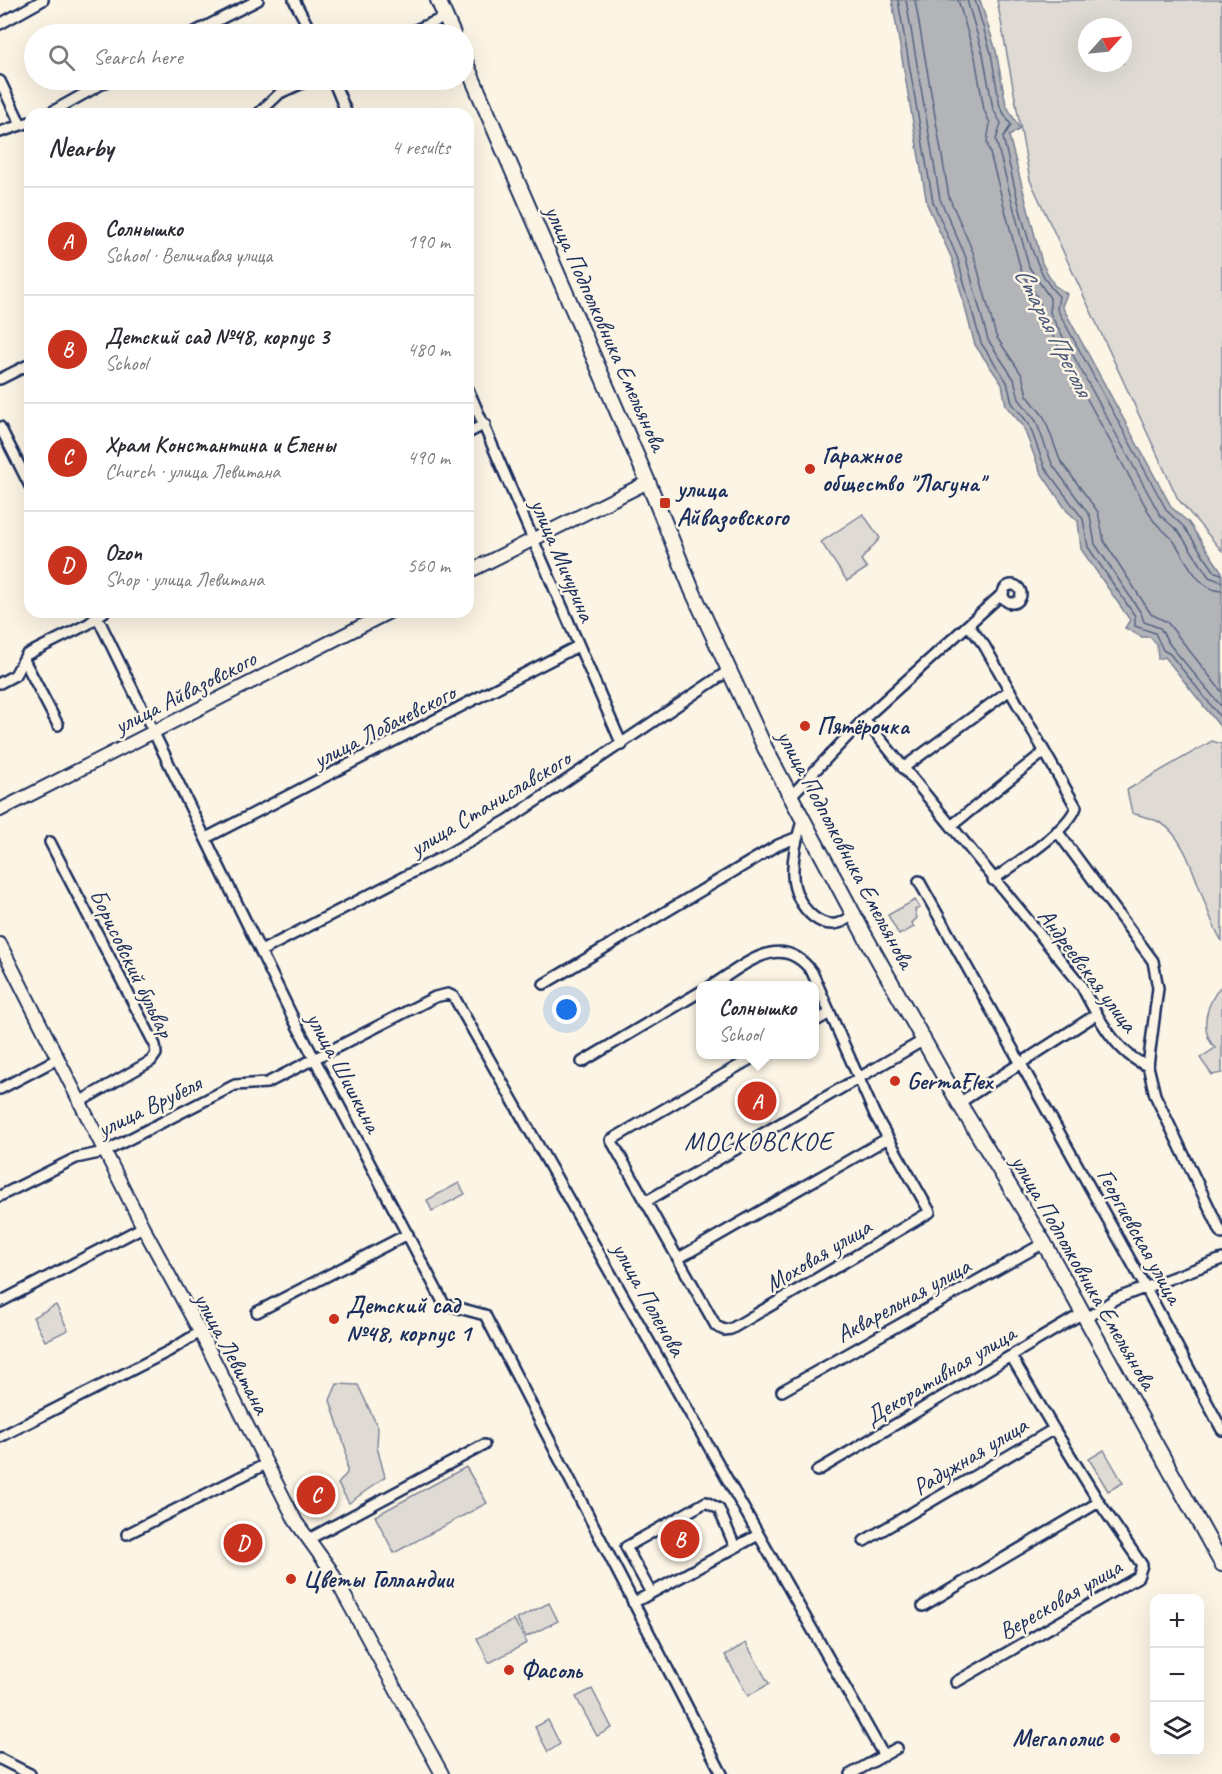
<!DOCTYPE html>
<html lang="en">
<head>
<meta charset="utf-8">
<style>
  :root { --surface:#fff; --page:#f7f7f7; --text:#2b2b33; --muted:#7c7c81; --line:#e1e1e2; --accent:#c8321e }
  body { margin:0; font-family:Caveat,sans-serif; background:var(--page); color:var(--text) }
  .controls { position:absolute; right:18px; bottom:18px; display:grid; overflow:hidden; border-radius:12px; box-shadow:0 6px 24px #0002 }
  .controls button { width:54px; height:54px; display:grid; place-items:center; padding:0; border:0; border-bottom:2px solid var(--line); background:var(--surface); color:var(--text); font:30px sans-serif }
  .compass { position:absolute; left:1078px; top:18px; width:54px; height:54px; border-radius:50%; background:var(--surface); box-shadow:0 6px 24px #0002; rotate:63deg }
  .you { position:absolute; left:567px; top:1010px; width:21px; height:21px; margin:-15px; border:4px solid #fff; border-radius:50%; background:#1a73e8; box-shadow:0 0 0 9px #1a73e833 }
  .badge { display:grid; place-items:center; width:39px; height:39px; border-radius:50%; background:var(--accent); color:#fff; font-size:20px; font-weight:700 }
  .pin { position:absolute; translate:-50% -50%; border:3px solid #fff; box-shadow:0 2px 6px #0006 }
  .popup { position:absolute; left:696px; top:981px; width:123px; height:78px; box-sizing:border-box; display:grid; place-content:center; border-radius:12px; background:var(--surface); filter:drop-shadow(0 2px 4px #0005); font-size:20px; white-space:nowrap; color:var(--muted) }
  .popup b { font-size:22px; color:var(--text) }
  .popup::after { content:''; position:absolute; left:50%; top:100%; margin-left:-12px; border:12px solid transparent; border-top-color:var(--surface) }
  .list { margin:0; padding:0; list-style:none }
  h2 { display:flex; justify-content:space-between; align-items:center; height:78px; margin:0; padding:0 24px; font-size:26px }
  h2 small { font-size:20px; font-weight:400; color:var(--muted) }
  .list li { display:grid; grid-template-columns:39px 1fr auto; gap:18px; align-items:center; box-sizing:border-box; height:108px; padding:0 24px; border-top:2px solid var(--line) }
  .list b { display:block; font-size:22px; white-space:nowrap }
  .list p { margin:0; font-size:20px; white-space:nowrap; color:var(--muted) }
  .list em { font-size:20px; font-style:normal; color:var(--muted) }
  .icon { flex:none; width:33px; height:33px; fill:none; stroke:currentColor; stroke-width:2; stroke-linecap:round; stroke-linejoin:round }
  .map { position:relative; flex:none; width:1222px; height:1774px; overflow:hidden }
  .search { position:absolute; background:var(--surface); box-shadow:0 6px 24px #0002; left:24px; top:24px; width:450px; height:66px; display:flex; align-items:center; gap:15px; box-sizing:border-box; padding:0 21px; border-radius:33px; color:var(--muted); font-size:22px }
  .panel { position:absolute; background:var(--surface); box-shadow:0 6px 24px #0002; left:24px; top:108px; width:450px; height:510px; border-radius:18px }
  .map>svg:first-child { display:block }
  .green { fill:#dfdbd4; stroke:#7d8599; stroke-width:1.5; fill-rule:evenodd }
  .water { fill:#b2b4b8; stroke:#767f94; stroke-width:1.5 }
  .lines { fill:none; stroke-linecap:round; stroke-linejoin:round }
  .shore { stroke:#576482; stroke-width:1.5 }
  .street-casing { stroke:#1b2f5e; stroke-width:14 }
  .secondary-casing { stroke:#1b2f5e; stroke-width:16 }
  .primary-casing { stroke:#1b2f5e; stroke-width:18 }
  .street { stroke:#fcf5e5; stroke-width:9 }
  .secondary { stroke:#fcf5e5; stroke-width:12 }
  .primary { stroke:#fcf5e5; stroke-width:14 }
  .poi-dot { fill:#c8321e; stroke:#fcf5e5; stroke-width:2 }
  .labels { text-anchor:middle; stroke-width:5; stroke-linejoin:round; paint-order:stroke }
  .street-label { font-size:24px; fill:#1b2f5e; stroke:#fcf5e5 }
  .poi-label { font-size:24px; font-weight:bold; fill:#1b2f5e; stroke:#fcf5e5; text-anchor:start }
  .water-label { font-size:26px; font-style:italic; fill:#485779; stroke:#fcf5e5 }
  .neighbourhood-label { font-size:26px; letter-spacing:1.5px; fill:#1b2f5e; stroke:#fcf5e5 }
</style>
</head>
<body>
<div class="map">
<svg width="1222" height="1774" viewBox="0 0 1222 1774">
  <rect width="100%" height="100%" fill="#fcf5e5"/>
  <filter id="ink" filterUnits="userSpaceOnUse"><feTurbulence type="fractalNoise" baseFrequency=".0167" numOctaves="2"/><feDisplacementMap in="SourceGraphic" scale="12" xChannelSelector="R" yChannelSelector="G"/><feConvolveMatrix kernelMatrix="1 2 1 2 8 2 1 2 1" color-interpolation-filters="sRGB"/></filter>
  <g filter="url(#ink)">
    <path class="green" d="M997,0H1222V551L1178,499L1030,180ZM1087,27H1123V63H1087Z
      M863,514L880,538L861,560L867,568L847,581L821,542Z
      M1212,741L1222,744V941C1202,912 1192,838 1159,822C1151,818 1141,816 1132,813L1127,790Z
      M915,900L920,908L915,910L917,918L912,923L914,927L899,935L888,915Z
      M1222,985V1073L1212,1075L1200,1058L1215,1048C1198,1029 1207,1002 1222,985Z
      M459,1183L465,1194L432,1211L427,1200Z
      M56,1305L68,1330L45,1341L33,1317Z
      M337,1384L358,1385L378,1428L377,1447L385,1477L349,1503L338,1484L347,1473L346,1450L330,1400Z
      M1104,1450L1123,1483L1108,1491L1089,1459Z
      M466,1467L487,1503L394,1553L375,1516Z
      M549,1603L558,1621L526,1637L517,1619Z
      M514,1620L527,1643L489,1663L477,1638Z
      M746,1643L769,1684L748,1696L725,1655Z
      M592,1689L612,1728L597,1736L576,1697Z
      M548,1720L560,1744L548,1752L535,1727Z"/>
    <path class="water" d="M892,0H980L996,51L1006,105L1020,129L1009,136L1042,263L1054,285L1067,294L1062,306L1172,508L1189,523L1222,572V729L1165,657L1158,659L1157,645L1150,637H1142L1125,628L1130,620L1081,549L1078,521L1067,511L1040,471L1023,426L1006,406L1002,384L975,345L952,259L927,204Z"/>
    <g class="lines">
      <path class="shore" d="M898,0L933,202L957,257L981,343L1007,382L1012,403L1029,424L1045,468L1083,519L1088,547L1135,616V626L1155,633L1163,650L1170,654L1222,719
        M906,0L940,199L965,255L988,340L1014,379L1019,399L1036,421L1052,464L1090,516L1095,544L1141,613L1144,622L1160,628L1170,645L1222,707
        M915,0L949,197L973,252L996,336L1022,375L1027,395L1044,417L1060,460L1098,512L1104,541L1151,614L1167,622L1222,692
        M958,0L975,57L984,110L990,123L987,142L1021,270L1040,302L1043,318L1153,520C1159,527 1167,533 1173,540C1186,558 1197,590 1222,591
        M967,0L983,54L993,109L1001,123L996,140L1029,267L1050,298V313L1160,515L1179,532L1209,577L1222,582
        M975,0L991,53L1000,107L1011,125L1003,138C1014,179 1028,270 1059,296L1057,309L1167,511L1184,527L1215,572L1222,574"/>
      <g class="street-casing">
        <path id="street" d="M294,0L312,34
          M0,24L43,0
          M191,34L258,0
          M406,34L446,17
          M333,80L347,114
          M0,81L21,125
          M48,114L109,80
          M258,114L280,93L309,80
          M0,132L30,122
          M0,379L30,364
          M468,389L622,745
          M0,427L30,486
          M468,433L485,424
          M1003 594a9 9 0 1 1 18 0a9 9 0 1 1-18 0Z
          M95,612L294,1020L444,1304L485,1315L722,1774
          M968,625L984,645L1076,807C1068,831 1014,864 993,880
          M24,660L58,725
          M0,683L15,675L26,655L88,624L104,612
          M864,719L1081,985C1096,1014 1116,1054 1148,1066L1155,1095L1222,1234
          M903,768L1010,690
          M790,797L864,719L1002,594
          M802,821C797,837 792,859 793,876C794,906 826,942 853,914
          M951,826L1044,752
          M1057,831L1153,961L1158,988L1148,1066
          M206,838L578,646
          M50,842L155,1045L156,1054L151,1061L81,1101
          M919,881L1146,1288L1222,1430
          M261,951L448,854L508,820L728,671
          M544,984L778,845L798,837
          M711,986C745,965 781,930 812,972L875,1115L930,1212L731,1329L724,1330L716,1326L611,1140L759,1054
          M814,1022L830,1013
          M582,1062L700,992
          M0,1089L59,1058
          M959,1103L1097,1014
          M0,1196L76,1158L104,1152L235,1085L267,1083L435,997L448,994L454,997L884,1756
          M645,1202L924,1040
          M679,1258L888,1138
          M0,1302L143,1227
          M257,1312L408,1234
          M1087,1318L1115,1299L1222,1259
          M782,1391L1044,1243
          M0,1437L169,1351L200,1332
          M817,1471L1083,1313
          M127,1534L266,1464
          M309,1539L484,1445
          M864,1541L1054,1429L1011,1356
          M651,1593L626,1547L706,1502L719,1509L735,1547
          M633,1603L758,1535
          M923,1606L1099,1502L1054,1429
          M956,1682L1138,1577L1142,1565L1099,1502
          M0,1759L30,1774
          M851,1774L897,1748"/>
      </g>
      <g class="secondary-casing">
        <path id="secondary" d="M468,572L648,482
          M0,810L389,612
          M0,944L143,1227L200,1332L296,1522L330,1569L442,1774"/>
      </g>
      <g class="primary-casing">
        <path id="primary" d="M438,0L453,34
          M464,59L648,482L692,590L765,748L865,936L959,1103L1044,1243L1222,1564"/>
      </g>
      <use href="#street" class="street"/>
      <use href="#secondary" class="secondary"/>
      <use href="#primary" class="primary"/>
    </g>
  </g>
  <g class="poi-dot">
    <circle cx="810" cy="469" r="6"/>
    <rect x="659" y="497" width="12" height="12" rx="3"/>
    <circle cx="805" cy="726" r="6"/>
    <circle cx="895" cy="1081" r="6"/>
    <circle cx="334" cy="1319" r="6"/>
    <circle cx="291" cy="1579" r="6"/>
    <circle cx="509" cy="1670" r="6"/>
    <circle cx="1115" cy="1738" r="6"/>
  </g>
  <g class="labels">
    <g class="street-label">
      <text transform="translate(606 328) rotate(66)" y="8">улица Подполковника Емельянова</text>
      <text transform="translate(563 560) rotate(67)" y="8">улица Мичурина</text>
      <text transform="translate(185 692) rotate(-27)" y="8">улица Айвазовского</text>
      <text transform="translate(384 726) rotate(-27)" y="8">улица Лобачевского</text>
      <text transform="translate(490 803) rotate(-31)" y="8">улица Станиславского</text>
      <text transform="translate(846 849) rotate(62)" y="8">улица Подполковника Емельянова</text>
      <text transform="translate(132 963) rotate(64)" y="8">Борисовский бульвар</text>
      <text transform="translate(1088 970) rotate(53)" y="8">Андреевская улица</text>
      <text transform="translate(344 1072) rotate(62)" y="8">улица Шишкина</text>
      <text transform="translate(149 1106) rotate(-26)" y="8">улица Врубеля</text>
      <text transform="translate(1140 1236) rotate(61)" y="8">Георгиевская улица</text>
      <text transform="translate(818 1255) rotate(-31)" y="8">Моховая улица</text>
      <text transform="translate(1084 1272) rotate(60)" y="8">улица Подполковника Емельянова</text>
      <text transform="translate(649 1299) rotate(61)" y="8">улица Поленова</text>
      <text transform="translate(903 1300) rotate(-29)" y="8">Акварельная улица</text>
      <text transform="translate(232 1353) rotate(62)" y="8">улица Левитана</text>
      <text transform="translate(940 1375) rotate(-31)" y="8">Декоративная улица</text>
      <text transform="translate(970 1456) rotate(-31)" y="8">Радужная улица</text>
      <text transform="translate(1060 1599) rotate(-30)" y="8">Вересковая улица</text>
    </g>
    <g class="poi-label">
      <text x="822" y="463">Гаражное<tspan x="822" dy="28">общество "Лагуна"</tspan></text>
      <text x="677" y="497">улица<tspan x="677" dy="28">Айвазовского</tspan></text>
      <text x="817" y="734">Пятёрочка</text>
      <text x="907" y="1089">GermaFlex</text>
      <text x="346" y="1313">Детский сад<tspan x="346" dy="28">№48, корпус 1</tspan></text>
      <text x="303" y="1587">Цветы Голландии</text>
      <text x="521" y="1678">Фасоль</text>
      <text x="1103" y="1746" text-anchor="end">Мегаполис</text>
    </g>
    <g class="water-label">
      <text transform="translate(1054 331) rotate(63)" y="9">Старая Преголя</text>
    </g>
    <g class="neighbourhood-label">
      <text x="759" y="1150">МОСКОВСКОЕ</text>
    </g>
  </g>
</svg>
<div class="controls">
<button>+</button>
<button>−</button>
<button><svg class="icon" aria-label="layers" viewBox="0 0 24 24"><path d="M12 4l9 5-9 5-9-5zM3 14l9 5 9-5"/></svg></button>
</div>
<svg class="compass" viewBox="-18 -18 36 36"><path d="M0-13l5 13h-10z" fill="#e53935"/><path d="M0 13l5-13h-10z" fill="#7c7c81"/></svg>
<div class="you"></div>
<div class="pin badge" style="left:757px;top:1101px">A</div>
<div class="popup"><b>Солнышко</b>School</div>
<div class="pin badge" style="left:680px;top:1539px">B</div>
<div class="pin badge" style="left:316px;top:1495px">C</div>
<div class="pin badge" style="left:243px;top:1543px">D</div>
<div class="search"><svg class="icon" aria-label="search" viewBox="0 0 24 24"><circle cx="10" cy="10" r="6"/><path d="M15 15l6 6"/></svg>Search here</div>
<section class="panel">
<h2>Nearby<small>4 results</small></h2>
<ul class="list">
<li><span class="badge">A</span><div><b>Солнышко</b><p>School · Величавая улица</p></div><em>190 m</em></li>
<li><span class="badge">B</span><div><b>Детский сад №48, корпус 3</b><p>School</p></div><em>480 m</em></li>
<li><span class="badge">C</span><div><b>Храм Константина и Елены</b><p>Church · улица Левитана</p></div><em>490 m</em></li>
<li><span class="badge">D</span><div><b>Ozon</b><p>Shop · улица Левитана</p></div><em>560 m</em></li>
</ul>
</section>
</div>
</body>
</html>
